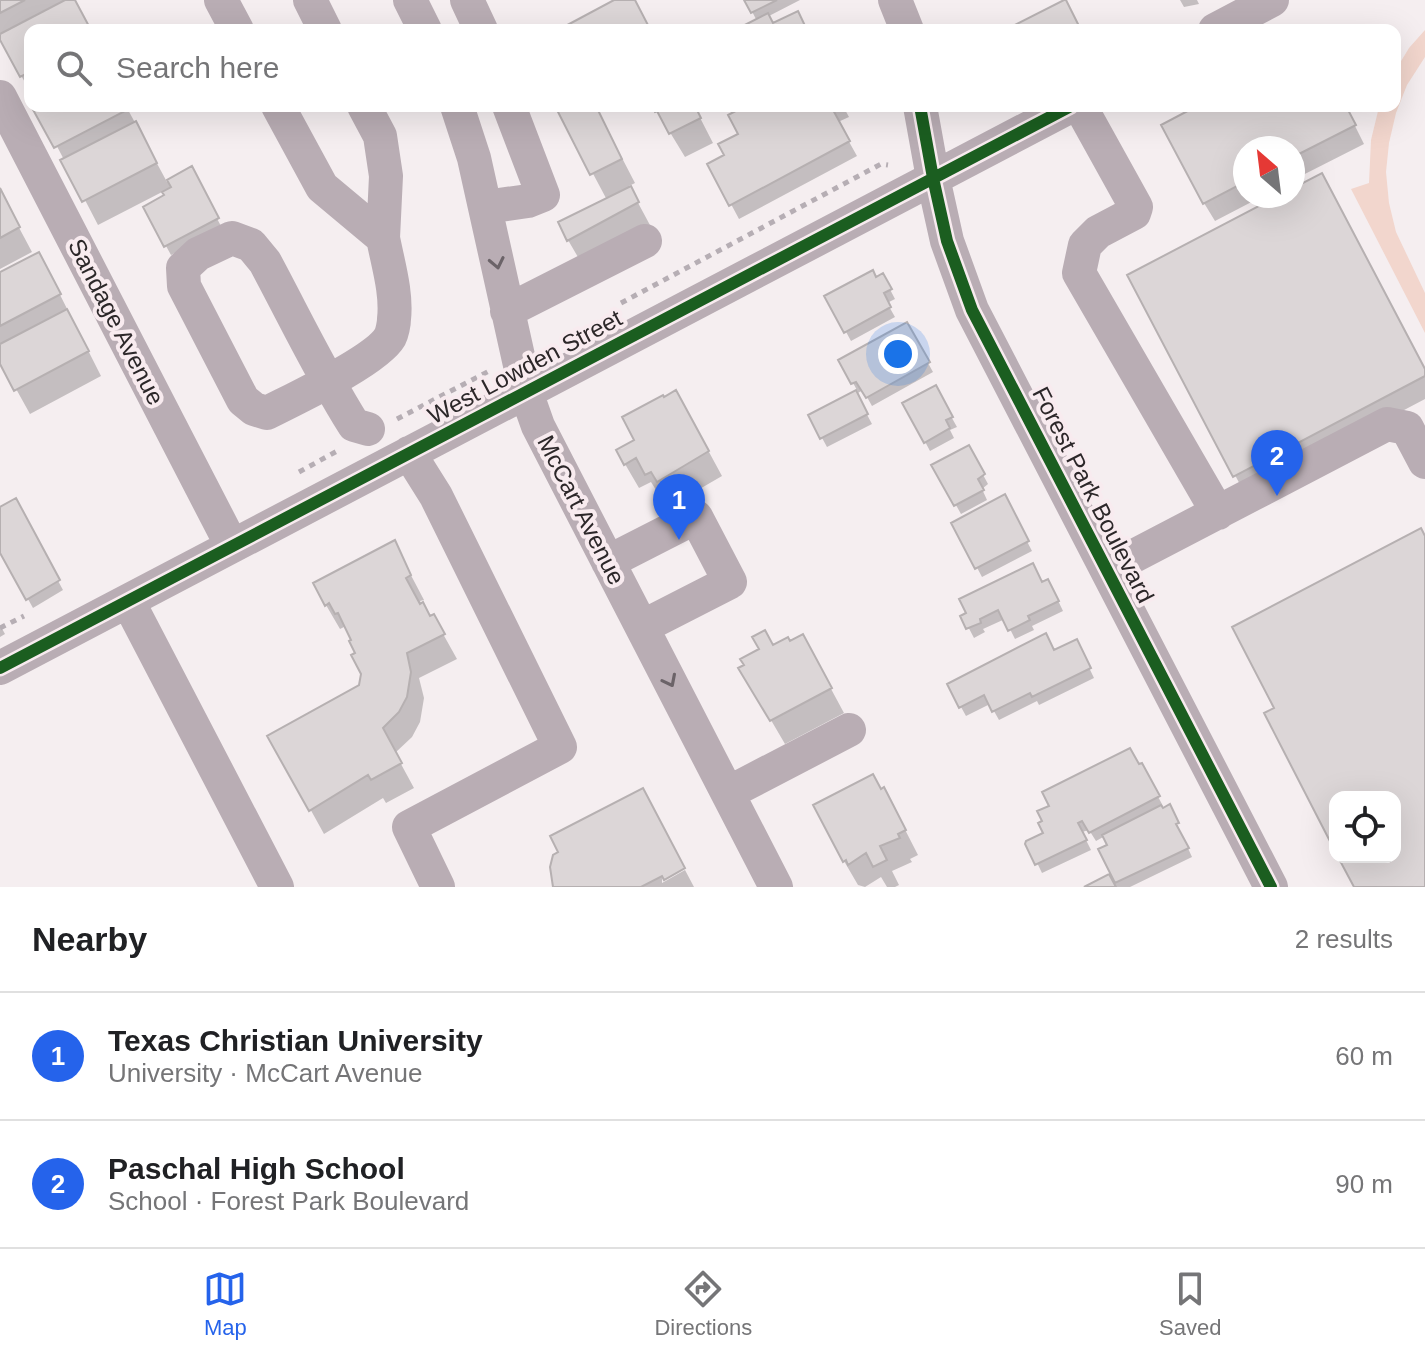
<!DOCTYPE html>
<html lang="en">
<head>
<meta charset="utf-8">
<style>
  :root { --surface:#fff; --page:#f6f6f6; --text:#202124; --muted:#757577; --line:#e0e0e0; --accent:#2563eb }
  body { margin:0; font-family:Arial,sans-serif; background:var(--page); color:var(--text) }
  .controls { position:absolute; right:24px; bottom:24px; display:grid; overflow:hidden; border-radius:16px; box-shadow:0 8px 32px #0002 }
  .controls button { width:72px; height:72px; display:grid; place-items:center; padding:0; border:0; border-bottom:2px solid var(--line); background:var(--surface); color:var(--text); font:40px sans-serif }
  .compass { position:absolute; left:1233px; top:136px; width:72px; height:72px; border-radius:50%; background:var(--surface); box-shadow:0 8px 32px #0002; rotate:332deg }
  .you { position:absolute; left:898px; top:354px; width:28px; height:28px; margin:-20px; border:6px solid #fff; border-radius:50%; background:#1a73e8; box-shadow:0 0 0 12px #1a73e833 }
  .badge { display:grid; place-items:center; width:52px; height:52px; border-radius:50%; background:var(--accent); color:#fff; font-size:26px; font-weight:700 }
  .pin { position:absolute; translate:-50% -66px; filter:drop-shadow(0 2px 4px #0008) }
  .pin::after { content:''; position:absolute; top:42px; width:28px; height:24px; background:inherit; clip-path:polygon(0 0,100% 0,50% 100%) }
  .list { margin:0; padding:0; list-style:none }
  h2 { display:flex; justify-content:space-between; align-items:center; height:104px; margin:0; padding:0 32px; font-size:34px }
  h2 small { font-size:26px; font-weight:400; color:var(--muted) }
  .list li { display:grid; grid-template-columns:52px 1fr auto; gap:24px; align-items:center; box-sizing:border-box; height:128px; padding:0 32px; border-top:2px solid var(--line) }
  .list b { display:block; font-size:30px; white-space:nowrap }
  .list p { margin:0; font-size:26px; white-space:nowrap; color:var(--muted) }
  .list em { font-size:26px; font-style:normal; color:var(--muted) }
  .icon { flex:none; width:44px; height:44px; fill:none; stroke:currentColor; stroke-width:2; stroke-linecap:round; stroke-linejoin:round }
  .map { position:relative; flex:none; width:1425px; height:887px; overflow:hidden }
  .search { position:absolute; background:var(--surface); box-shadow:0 8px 32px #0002; left:24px; right:24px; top:24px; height:88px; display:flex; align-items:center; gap:20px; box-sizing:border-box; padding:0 28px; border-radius:16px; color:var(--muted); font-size:30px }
  .sheet { height:360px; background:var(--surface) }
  nav { display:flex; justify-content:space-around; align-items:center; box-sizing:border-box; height:112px; border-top:2px solid var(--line); background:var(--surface); font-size:22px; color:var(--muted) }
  nav a { display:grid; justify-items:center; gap:4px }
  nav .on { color:var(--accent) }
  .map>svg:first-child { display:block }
  .pitch { fill:#f2d6cd }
  .shadow { fill:#0003 }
  .building { fill:#dcd6d7; stroke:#b6b0b1; stroke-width:2 }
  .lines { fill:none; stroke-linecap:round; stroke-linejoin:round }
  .path { stroke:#b6aeb4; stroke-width:5; stroke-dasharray:6 6; stroke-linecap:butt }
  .minor { stroke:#b9adb4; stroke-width:34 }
  .cycleway-casing { stroke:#f8ebef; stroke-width:17 }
  .cycleway { stroke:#1b5e20; stroke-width:12 }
  .oneway { stroke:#6b6368 }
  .labels { text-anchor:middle; stroke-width:8; stroke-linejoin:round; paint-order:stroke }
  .street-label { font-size:24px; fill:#2c2729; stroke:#f8ebef }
</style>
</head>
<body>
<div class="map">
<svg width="1425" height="887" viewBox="0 0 1425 887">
  <rect width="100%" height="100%" fill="#f5eef0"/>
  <path class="pitch" d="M1425,30V57L1407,85L1396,113L1389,143L1386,172L1389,203L1396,232L1425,293V333L1351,189L1369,183L1371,140L1379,107L1395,106V71L1409,48Z"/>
  <path class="shadow" d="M0,0H73L90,30H30V91L0,39Z
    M746,0H800L767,17L773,26L806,30H739L757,21Z
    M1180,0H1197L1199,4L1184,7Z
    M36,106H126L167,182L191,169L222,228L171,255L145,208L167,196L164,191L98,225Z
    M557,106H595L635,183L629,186L651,227L582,264L568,240L607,200Z
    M654,106H694L713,143L685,157Z
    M748,106H843L849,117L838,122L857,156L739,219L710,165L727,156L741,135Z
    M1202,106H1345L1364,144L1293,180V148H1245V196H1263L1215,221L1204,203Z
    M1293,191L1425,372V399L1245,494L1130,276L1283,196H1293Z
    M0,192L32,252L0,269Z
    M0,274L52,279L101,376L30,414L0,360Z
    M883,276L895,299L887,303L895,317L851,341L827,297Z
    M907,325L933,372L872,406L863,390L856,394L872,424L827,447L810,416L858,392L841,361Z
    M935,388L957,427L950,430L954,438L930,451L905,404Z
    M690,417L722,476L672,505L667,495L661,498L651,482L639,488L625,464Z
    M968,447L988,484L982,489L987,500L961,514L934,466Z
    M1004,497L1032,551L982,577L954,524Z
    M15,501L63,590L33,608L0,549V509Z
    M394,543L424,600L420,601L430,618L433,616L457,659L419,678L424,698L420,722L412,737L395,753L414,788L386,803L383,798L324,834L270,736L361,686L363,673L354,641L344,627L340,629L326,605Z
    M1053,590L1063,611L1032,626L1034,630L1015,639L1005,619L983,629L985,632L974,638L963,617Z
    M0,625L5,634L0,637Z
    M773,647L816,661L844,713L785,744L741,669Z
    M1081,651L1094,678L1039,705L1037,701L999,720L990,704L966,716L961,707L1054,652Z
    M1141,765L1163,806L1160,808L1162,811L1169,807L1192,857L1130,887H1088L1113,874L1110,845L1105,836L1096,841L1089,830L1082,832L1091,850L1042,873L1028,844Z
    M897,814L918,855L910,859L912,862L892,871L899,885L895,887H887L881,877L865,887L858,885L844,861Z
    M683,867L662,878V883L685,870L694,887H555Z"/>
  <path class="building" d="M0,0H25L0,13Z
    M65,0H75L91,30H30V72L20,77L0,40V34Z
    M614,0H635L649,27L643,30H558Z
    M744,0H777L751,13Z
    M1066,0L1081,30H1005L1064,0Z
    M798,11L807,30H735L768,13L773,23Z
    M31,106H127L129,109L54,148Z
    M555,106H596L622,159L590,175Z
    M651,106H695L701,118L669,134L657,111L655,112Z
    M745,106H835L832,108L850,141L729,206L707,164L724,155L718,144L738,134L728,115Z
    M1197,106H1346L1356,125L1293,157V148H1245V182L1203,204L1161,125Z
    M136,121L157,163L82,202L60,160Z
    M192,166L219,218L164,247L143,207L164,195L162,192L171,187L167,180Z
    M1322,173L1425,369V376L1233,477L1127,275L1278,196H1293V188Z
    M631,186L639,202L567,241L558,222Z
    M0,188L20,227L0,238Z
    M39,252L61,294L0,326V272Z
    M873,270L876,277L883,273L892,289L884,293L891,307L844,333L824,296Z
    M67,309L89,351L14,391L0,364V344Z
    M907,322L930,362L866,398L856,382L851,384L838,360Z
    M936,385L953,417L946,420L950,428L924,443L902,403Z
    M676,390L709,451L657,482L651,472L645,475L636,458L624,465L616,450L634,440L622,417L663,395L664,397Z
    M856,390L868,414L820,439L808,415Z
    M969,445L985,474L978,479L984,490L954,506L931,465Z
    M1005,494L1029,541L975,569L951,523Z
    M16,498L60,580L26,600L0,553V507Z
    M1421,528L1425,536V887H1354L1338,857H1395V797H1335V851L1264,713L1274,708L1232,627Z
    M395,540L411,575L406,578L420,604L423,602L430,616L434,614L445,634L407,653L411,672L407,697L399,712L383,728L402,763L371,780L368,775L309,811L267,736L359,685L361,674L351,655L355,653L349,641L351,640L338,613L335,614L329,603L325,606L313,583Z
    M1033,563L1042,582L1048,579L1059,601L1028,616L1030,620L1008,631L998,610L980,619L981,623L966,629L960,616L966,613L959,599Z
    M765,630L773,645L788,637L790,641L803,634L832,688L770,721L738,668L744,665L740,659L759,649L752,637Z
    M1046,633L1054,650L1077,639L1091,668L1032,697L1030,693L992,712L984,695L959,708L947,684Z
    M1130,748L1139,764L1142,763L1160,796L1089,833L1082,821L1078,823L1087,840L1035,865L1025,844L1026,841L1043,833L1038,823L1042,821L1037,811L1049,806L1042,792Z
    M873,774L881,789L884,787L906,830L898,834L900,838L880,846L887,860L873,867L866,853L848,865L846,860L843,862L813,805Z
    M643,788L685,868L664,880L662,876L641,887H553L550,867L553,855L558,852L550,836Z
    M1170,804L1179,823L1176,824L1189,848L1115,883L1098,849L1107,845L1102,835L1161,805L1163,808Z
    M1109,874L1116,887H1084Z"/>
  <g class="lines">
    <path class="path" d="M621,303L881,164L888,165
      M397,419L491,370
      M299,472L339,450
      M0,628L24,616"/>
    <path class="minor" d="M221,0L237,30
      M310,0L325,30
      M410,0L425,30
      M467,0L481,30
      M895,0L907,30
      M1215,30L1272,0
      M0,97L232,546
      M278,106L322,187L383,238L386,176L380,136L364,106
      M457,106L474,158L526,392L538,426L776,887
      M920,106L933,178L947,241L972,310L1271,887
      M1080,106L1136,207L1134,213L1098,232L1085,245L1079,273L1218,513
      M485,207L528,201L543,195L509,106
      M507,311L645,241
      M368,429L354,425C321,373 294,316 265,262L251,245L232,238L198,254L183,268L184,286L243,400L254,409L267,413C294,399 376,361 390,337C392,333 394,324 394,319C397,293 388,264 383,238
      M409,453L436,496L560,747L409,827L438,887
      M608,562L696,517L730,582L642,627
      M1107,570L1387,424L1407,428L1425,462
      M128,601L277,887
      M0,668L1071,106
      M728,793L849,730"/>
    <g class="cycleway-casing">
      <path id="cycleway" d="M920,106L933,178L947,241L972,310L1271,887
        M0,668L1071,106"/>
    </g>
    <use href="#cycleway" class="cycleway"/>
  </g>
  <defs><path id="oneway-chevron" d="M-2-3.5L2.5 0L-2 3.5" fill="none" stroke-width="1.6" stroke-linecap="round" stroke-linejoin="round" transform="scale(2)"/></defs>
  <g class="oneway">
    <use href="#oneway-chevron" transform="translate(497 263) rotate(78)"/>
    <use href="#oneway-chevron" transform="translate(670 681) rotate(63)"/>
  </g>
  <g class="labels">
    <g class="street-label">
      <text transform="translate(116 322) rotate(63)" y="8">Sandage Avenue</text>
      <text transform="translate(525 367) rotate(-28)" y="8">West Lowden Street</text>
      <text transform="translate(1093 495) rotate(63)" y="8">Forest Park Boulevard</text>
      <text transform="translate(581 510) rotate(63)" y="8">McCart Avenue</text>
    </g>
  </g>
</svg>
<div class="controls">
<button><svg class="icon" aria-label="locate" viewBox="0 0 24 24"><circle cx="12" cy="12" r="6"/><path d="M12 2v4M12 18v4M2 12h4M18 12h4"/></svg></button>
</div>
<svg class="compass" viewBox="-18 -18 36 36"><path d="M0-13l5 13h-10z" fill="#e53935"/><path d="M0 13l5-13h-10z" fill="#757577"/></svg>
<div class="you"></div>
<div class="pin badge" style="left:679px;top:540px">1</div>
<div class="pin badge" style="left:1277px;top:496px">2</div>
<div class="search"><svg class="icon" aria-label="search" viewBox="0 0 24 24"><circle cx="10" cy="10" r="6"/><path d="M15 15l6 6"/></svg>Search here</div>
</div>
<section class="sheet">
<h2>Nearby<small>2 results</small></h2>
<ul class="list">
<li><span class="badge">1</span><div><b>Texas Christian University</b><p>University · McCart Avenue</p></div><em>60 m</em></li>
<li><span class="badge">2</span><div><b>Paschal High School</b><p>School · Forest Park Boulevard</p></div><em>90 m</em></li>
</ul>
</section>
<nav>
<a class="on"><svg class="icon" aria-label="map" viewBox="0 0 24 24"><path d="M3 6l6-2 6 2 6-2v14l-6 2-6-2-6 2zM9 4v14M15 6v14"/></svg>Map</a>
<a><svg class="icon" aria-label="directions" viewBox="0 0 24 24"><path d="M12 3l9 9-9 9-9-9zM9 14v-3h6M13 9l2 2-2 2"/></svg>Directions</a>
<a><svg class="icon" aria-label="saved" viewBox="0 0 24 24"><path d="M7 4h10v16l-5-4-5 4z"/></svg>Saved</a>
</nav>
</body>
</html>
